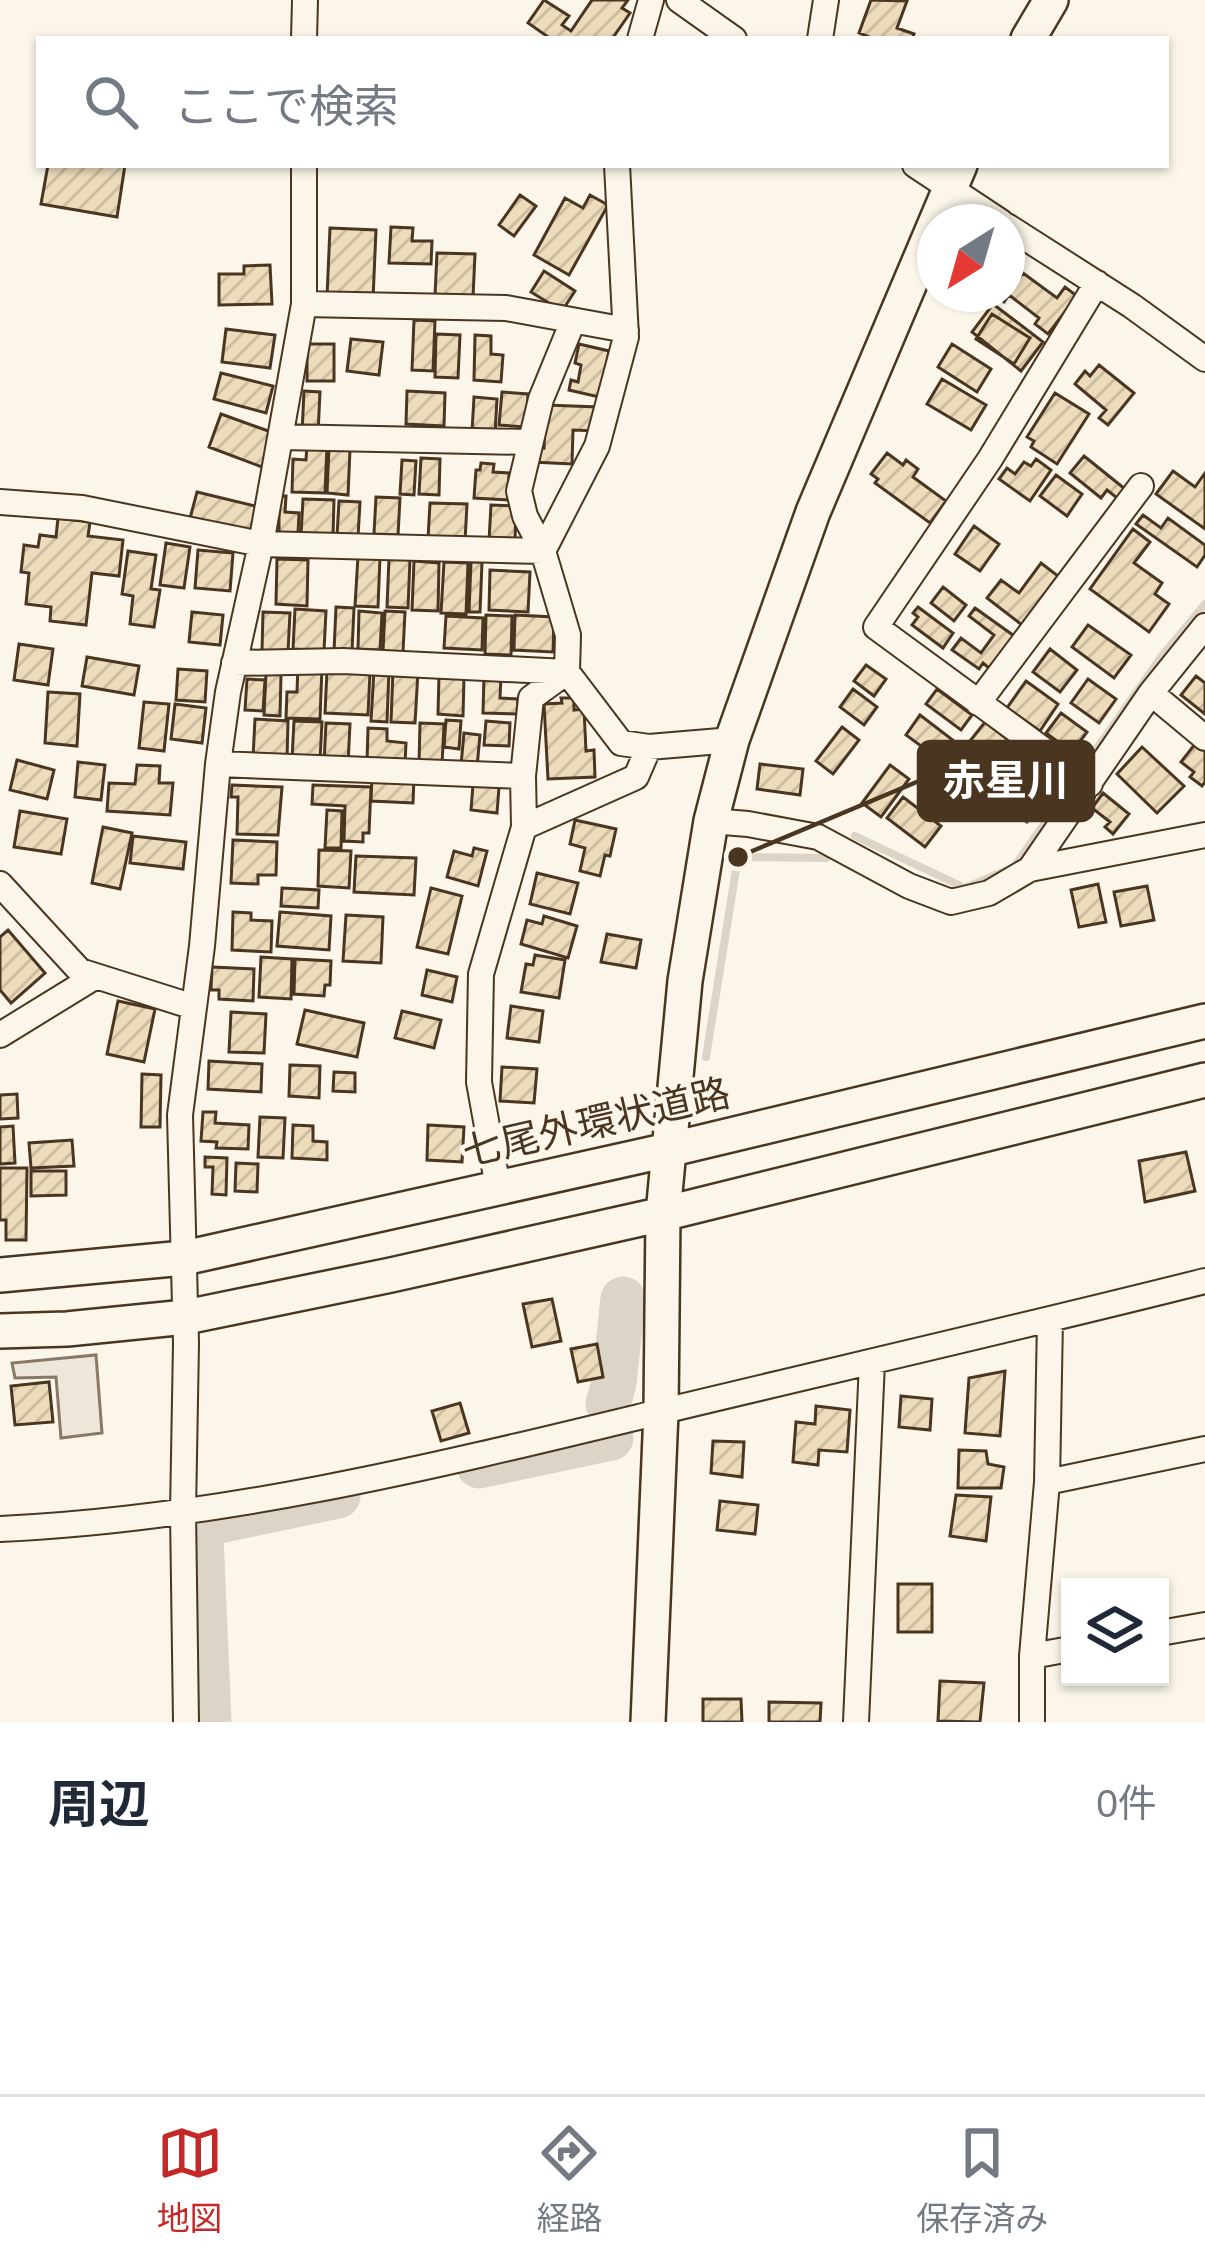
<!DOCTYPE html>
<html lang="ja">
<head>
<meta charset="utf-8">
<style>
  :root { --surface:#fff; --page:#f6f6f7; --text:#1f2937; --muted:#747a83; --line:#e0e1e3; --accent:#c62828 }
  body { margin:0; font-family:Helvetica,"Noto Sans JP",sans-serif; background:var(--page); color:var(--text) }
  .controls { position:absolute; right:36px; bottom:36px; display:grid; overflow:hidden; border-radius:0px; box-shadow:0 3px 9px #0004 }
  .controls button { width:108px; height:108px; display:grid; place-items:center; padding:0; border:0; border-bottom:3px solid var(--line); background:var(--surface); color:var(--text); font:60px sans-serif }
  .compass { position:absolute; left:917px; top:204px; width:108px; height:108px; border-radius:50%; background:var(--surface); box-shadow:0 3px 9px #0004; rotate:217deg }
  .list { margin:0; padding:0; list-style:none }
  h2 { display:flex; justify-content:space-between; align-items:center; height:156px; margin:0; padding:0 48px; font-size:51px }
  h2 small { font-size:39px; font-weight:400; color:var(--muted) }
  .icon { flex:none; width:66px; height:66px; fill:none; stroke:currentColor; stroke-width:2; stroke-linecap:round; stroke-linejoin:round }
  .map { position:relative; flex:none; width:1205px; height:1722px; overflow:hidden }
  .search { position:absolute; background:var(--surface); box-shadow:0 3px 9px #0004; left:36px; right:36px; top:36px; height:132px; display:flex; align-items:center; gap:30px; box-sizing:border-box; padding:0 42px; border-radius:0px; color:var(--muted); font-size:45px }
  .sheet { height:372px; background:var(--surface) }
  nav { display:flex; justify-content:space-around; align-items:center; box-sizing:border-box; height:168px; border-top:3px solid var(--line); background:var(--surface); font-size:33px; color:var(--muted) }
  nav a { display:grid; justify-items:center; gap:6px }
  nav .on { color:var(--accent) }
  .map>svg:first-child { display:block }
  .parking { fill:#ede7d9; stroke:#887966; stroke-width:3 }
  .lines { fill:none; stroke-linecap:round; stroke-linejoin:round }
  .stream { stroke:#dcd4c6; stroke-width:8 }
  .river { stroke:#dcd4c6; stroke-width:45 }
  .building { fill:url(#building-hatch); stroke:#4a3520; stroke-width:3 }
  .street-casing { stroke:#4a3520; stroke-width:28 }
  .secondary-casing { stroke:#4a3520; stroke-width:38 }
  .street { stroke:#fbf6e9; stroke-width:24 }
  .secondary { stroke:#fbf6e9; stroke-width:33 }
  .labels { text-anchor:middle; stroke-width:9; stroke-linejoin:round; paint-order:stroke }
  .street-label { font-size:39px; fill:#4a3520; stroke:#fbf6e9 }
  .leader { fill:none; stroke:#4a3520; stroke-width:4.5 }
  .callout-dot { fill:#4a3520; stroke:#fbf6e9; stroke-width:4.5 }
  .callout { fill:#4a3520; stroke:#4a3520; stroke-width:4.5 }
  .callout-label { font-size:42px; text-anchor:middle; font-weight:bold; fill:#fff }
</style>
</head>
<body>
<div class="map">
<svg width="1205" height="1722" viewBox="0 0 1205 1722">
  <defs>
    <pattern id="building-hatch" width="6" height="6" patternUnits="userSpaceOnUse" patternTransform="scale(3)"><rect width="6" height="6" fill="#ecdcbc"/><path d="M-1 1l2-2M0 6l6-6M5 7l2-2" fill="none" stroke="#ccbda1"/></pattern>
  </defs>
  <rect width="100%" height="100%" fill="#fbf6e9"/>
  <path class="parking" d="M96,1355L102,1433L61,1438L56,1377L15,1378L12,1363Z"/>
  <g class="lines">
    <path class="stream" d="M855,836L965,888L1014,867L1161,657L1205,604
      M706,1057L738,857L826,858"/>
    <path class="river" d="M608,1404L614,1383L623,1299
      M479,1466L611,1438
      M209,1722L201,1536L209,1523L338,1496"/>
  </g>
  <path class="building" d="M544,0L569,16L562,25L571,31L592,0H628L622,8L630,13L612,39H551L528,23Z
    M871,0L907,1L897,28L914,34L912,39H874L859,33Z
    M48,165H125L117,217L41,204Z
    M520,195L536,206L514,236L499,225Z
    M590,195L608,205L569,275L534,255L565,198L583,208Z
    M391,227L413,228L412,241H432L431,264L389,263Z
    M330,228L376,230L373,299L327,297Z
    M437,253L475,254L473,297L435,296Z
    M270,265L272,304L219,305V274H244V266Z
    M1007,269L1019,278L1023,273L1057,298L1065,287L1077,296L1048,334L1035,324L1039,318L1009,295L1004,302L993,294H1007Z
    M544,271L575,291L562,311L531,292Z
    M993,304L1043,342L1021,371L972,332Z
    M992,314L1030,338L1014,364L976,339Z
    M414,320L435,321L433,371L412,370Z
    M226,329L275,335L270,368L222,362Z
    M436,334L460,335L458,378L435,377Z
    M475,335L491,336V354L503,355L501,382L474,380Z
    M351,339L383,342L379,375L347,371Z
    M307,344H334V381H307Z
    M579,344L609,351L599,397L569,390L571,380L578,382L581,365L575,363Z
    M952,344L991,369L977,392L938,367Z
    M1099,365L1134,393L1108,425L1099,418L1106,410L1075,384L1085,371L1090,376Z
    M221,373L273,386L266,413L214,399Z
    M942,379L986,405L971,430L927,404Z
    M304,391L320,392L318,434L302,433Z
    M407,391L445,393L444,426L406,424Z
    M502,392L528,394L526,427L499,425Z
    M1055,393L1089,414L1057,464L1031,447L1034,441L1027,437Z
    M474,397L497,399L495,434L472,432Z
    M546,405L598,407L597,431L573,430L572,464L532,462L533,447L544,448Z
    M221,414L274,433L262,467L209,447Z
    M307,444L327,445L325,493L292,492L293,459L306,460Z
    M329,448L350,449L348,495L327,493Z
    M887,453L903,465L906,460L918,469L913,477L946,501L930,523L875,483L878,479L871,474Z
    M1084,456L1125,489L1117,498L1107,490L1101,498L1070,473Z
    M421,458L440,459L439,495L419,494Z
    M1036,459L1051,470L1030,501L999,479L1007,468L1015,474L1024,462L1031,466Z
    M402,460L416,461L414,495L400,494Z
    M481,463L494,464L493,472L509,473L508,500L474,498L476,470H480Z
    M1173,471L1195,487L1205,473V529L1156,494Z
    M1056,475L1082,494L1067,516L1040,496Z
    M197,492L259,507L252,537L189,522Z
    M279,496H286L285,512L299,513L298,534L279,533Z
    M376,497L400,498L398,535L374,534Z
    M303,499L334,500L333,536L301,535Z
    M339,501L360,502L358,537L337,536Z
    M430,503L467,504L465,541L428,539Z
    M491,505L516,506L515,542L489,541Z
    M1143,515L1161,528L1168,518L1205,545V555L1197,567L1136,524Z
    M58,518L90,522L88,536L123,540L119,576L92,573L86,625L50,621L51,607L26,604L29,573L21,572L24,545L38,547L40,535L56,537Z
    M974,526L999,544L980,571L955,554Z
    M1133,529L1150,542L1134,563L1162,583L1155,594L1169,604L1149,632L1090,589Z
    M166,543L190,547L184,588L160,585Z
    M198,550L233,553L230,591L195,588Z
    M128,551L156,555L151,589L160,590L154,627L130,624L133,596L122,594Z
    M358,556L380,557L378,607L355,606Z
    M389,558L410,559L408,608L387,607Z
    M277,559L308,560L307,606L276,604Z
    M414,561L439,563L438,611L412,610Z
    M444,562L468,563L466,614L441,613Z
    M471,562H482L480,612H469Z
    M1041,563L1058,576L1022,625L987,598L1001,580L1019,593Z
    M490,570L530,572L528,612L489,610Z
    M943,587L966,605L954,621L931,603Z
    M336,607L354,608L352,651H334Z
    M918,607L953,633L943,648L912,625L918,617L913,613Z
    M975,608L1017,638L990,669L983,663L979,669L952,650L961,638L981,653L994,635L969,616Z
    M295,609L326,611L324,651L293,649Z
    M359,611L382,613L380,650L358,649Z
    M385,611L405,612L403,652L383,651Z
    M192,612L223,615L220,645L189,642Z
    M263,612L290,613L288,652L262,651Z
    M486,615L512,616L511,655L485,654Z
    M515,615L554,617L553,652L514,650Z
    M446,616L483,618L482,650L444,648Z
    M1088,625L1131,655L1114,678L1072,647Z
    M19,644L53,649L48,685L14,680Z
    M1050,649L1077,670L1060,692L1033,672Z
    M87,657L139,666L134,695L82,686Z
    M298,665L322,666L320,719L286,718L287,692H297Z
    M866,665L886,679L874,696L854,681Z
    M178,669L207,671L205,702L176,700Z
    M327,670L370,672L368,715L325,713Z
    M374,670H389L387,722L371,721Z
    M393,670L418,671L415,723L391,722Z
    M266,673L281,674L280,716L264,715Z
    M439,675L464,677L463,716L438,714Z
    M484,675L501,676L500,698L518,699L517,714L483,713Z
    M1196,676L1205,683V714L1181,695Z
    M247,679L265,680L263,711L245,710Z
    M1088,679L1116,699L1099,723L1071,703Z
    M1026,681L1058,704L1040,731L1007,708Z
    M853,689L877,707L864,725L840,707Z
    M937,689L972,715L961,730L926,704Z
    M48,692L80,694L77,746L45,743Z
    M561,698H574V710L584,709L586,751L594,750L595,777L548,779L544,704L562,703Z
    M144,702L169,704L164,751L139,748Z
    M175,704L206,708L202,743L171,739Z
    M1061,713L1087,732L1072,752L1046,733Z
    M920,715L954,741L940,760L906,735Z
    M255,719L288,721L287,760L253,758Z
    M446,720L461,721L459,749L444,747Z
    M294,721L322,722L320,760L292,759Z
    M486,721L510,723L509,746L484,745Z
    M985,722L1028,755L1014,773L970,741Z
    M326,723L350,724L348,764L324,763Z
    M420,723L444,724L442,765L419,764Z
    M842,727L859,740L833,774L816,761Z
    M368,728L387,729V741L406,743L405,764L367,762Z
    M464,733L480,735L477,767L461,765Z
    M1195,744L1205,751V782L1202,786L1190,777L1194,772L1181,762Z
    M1142,747L1184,786L1157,813L1117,774Z
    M17,760L54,770L47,799L10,790Z
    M78,762L105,765L101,800L75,797Z
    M760,764L803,769L800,795L757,789Z
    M137,765L160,766L159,783H173L170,815L107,811L109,783L135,784Z
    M890,765L909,779L881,817L862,803Z
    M372,775L414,778L413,803L371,801Z
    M1007,778L1041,803L1027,822L993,797Z
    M232,785L282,787L278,835L237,834L238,797H231Z
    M313,785L371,787L369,833H363V842L344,841L345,806L312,804Z
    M473,785L499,787L497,813L471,810Z
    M1103,793L1129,814L1113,834L1105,827L1110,822L1092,808Z
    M903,797L941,826L925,847L887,818Z
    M327,810L342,811L341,848H325Z
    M20,811L67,819L61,854L14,847Z
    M575,820L616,829L610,856L605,855L600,876L580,871L585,848L570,844Z
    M103,827L132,833L120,889L92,883Z
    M133,836L186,842L183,869L130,863Z
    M233,840L277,842L276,875H258V884L231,883Z
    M474,848L487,851L478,886L447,877L454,851L472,856Z
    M319,850L351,851L349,888L318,886Z
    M356,856L416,858L414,895L354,892Z
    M537,873L578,883L570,914L530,904Z
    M1098,884L1106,922L1079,927L1071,890Z
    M1147,886L1154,920L1121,926L1114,892Z
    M282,888L319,890L318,908L281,906Z
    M431,888L462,896L448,954L417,947Z
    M233,912L251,913V920L272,921L271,952L232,950Z
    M280,912L331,916L329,950L277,946Z
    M346,915L383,917L381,963L343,961Z
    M544,916L577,926L568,958L521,944L527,920L542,924Z
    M8,930L45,973L11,1003L0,990V937Z
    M607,934L641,940L636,968L601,962Z
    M535,955L565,960L559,998L521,992L526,964L533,965Z
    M261,957L292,959L291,999L259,997Z
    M295,959L331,961L330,985H325L324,996L294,994Z
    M212,967L254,969L253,1001L219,999V990H211Z
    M427,970L457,977L452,1002L422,995Z
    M118,1001L155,1009L144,1062L107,1054Z
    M511,1006L543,1011L539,1042L507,1038Z
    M305,1010L364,1023L357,1057L297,1044Z
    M402,1011L441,1020L434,1048L395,1038Z
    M231,1012L266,1014L264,1053L229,1052Z
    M209,1061L262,1064L261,1092L208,1089Z
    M290,1065L320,1066L319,1098L289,1096Z
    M502,1067L537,1069L534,1103L500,1101Z
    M334,1072L355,1073V1092L333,1091Z
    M142,1074L161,1075L160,1127H141Z
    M17,1094L18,1118L0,1119V1095Z
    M203,1112H216L215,1123L249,1125L248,1149L216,1148L217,1142L201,1141Z
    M260,1117L285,1118L283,1158L258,1157Z
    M293,1125L313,1126V1141L327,1142V1160L292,1158Z
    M428,1125L464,1127L462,1162L427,1160Z
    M13,1126L15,1163L0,1164V1127Z
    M72,1140L74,1166L31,1168L29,1143Z
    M1186,1152L1195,1191L1145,1202L1139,1161Z
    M205,1157L227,1158L226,1195L212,1194L213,1167H205Z
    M236,1163L258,1164L257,1192L235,1191Z
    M0,1168H27L26,1240H6V1220H0Z
    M31,1171H66V1195L31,1196Z
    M552,1299L561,1341L532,1347L523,1304Z
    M597,1344L603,1377L578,1382L571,1349Z
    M1005,1371L1000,1436L965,1433L969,1378Z
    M49,1382L53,1422L15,1425L11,1386Z
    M901,1396L932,1399L930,1430L899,1427Z
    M460,1403L469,1433L441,1441L432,1411Z
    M816,1406L850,1410L847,1452L819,1450L818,1465L793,1462L796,1422L815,1424Z
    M713,1441L744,1442L742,1477L711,1473Z
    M959,1450L986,1451L988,1464L1004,1467L1001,1488H958Z
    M956,1495L991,1497L986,1541L950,1536Z
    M720,1501L758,1505L755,1534L717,1530Z
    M898,1584H932V1632H898Z
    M940,1681L984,1683L980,1722L938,1721Z
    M703,1699H741L742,1722H703Z
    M769,1702L821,1703L820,1722H769Z"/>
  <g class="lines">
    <g class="street-casing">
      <path id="street" d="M679,0L734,39
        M304,39L305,0
        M640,39L651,0
        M820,39L826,0
        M617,165L626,337L597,446L543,551L568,635L567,672L621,743L649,747L732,740
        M915,165L1001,222
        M1007,226L1132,306L1205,359
        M304,304L506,308L626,330
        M281,437L528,442
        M0,502L82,508L261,544L543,551L525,516L519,491L541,399L573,321
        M234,663L343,661L567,672
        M1151,693L1205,738
        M978,703L1141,486
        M218,764L523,776
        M1090,784L876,627L990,459L1097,283
        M711,821L748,824L818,837L909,886L951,902L989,893L1030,869L1151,693L1205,626
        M524,827L523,776L531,698L567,672
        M1030,869L1205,835
        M0,884L80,971L194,1007
        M0,1035L96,976
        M498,1187L479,1082L481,974L524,827L636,777L649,747
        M1047,1482L1205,1449
        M0,1529C222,1519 440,1465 655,1413C838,1369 1022,1327 1205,1281
        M1160,1633L1205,1625
        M1032,1656L1070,1649
        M186,1722L183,1512L186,1343L180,1115L202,946L218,764L228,692L261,544L304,304V165
        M856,1722L872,1362
        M1032,1722V1656L1047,1482L1050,1320"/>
    </g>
    <g class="secondary-casing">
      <path id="secondary" d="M1028,39L1051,0
        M0,1275L184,1258L668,1150L1205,1021
        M0,1331L67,1329L186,1317L391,1275L663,1214L1205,1080
        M648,1722L661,1412L663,1214L685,981L711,821L732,740L813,512L960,165"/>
    </g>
    <use href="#street" class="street"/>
    <use href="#secondary" class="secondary"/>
  </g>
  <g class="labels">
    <g class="street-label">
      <text transform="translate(596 1122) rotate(-13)" y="14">七尾外環状道路</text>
    </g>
  </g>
  <path class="leader" d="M738 857L919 781"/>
  <circle class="callout-dot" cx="738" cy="857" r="12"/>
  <rect class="callout" x="919" y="742" width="174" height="78" rx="12"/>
  <g class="callout-label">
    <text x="1006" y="795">赤星川</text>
  </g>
</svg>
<div class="controls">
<button><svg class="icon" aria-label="layers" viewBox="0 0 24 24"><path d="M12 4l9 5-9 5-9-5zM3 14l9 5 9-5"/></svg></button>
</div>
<svg class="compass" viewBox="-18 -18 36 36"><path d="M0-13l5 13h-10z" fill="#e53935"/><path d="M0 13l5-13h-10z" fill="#747a83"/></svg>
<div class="search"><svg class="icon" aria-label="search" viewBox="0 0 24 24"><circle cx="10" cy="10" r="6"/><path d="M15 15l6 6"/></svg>ここで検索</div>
</div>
<section class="sheet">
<h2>周辺<small>0件</small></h2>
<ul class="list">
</ul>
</section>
<nav>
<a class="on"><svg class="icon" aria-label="map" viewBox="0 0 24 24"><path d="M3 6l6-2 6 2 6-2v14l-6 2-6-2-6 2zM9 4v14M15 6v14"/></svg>地図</a>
<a><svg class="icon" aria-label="directions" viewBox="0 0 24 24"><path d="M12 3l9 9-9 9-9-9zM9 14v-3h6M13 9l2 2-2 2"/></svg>経路</a>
<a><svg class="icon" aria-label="saved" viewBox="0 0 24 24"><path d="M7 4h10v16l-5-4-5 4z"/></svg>保存済み</a>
</nav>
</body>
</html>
